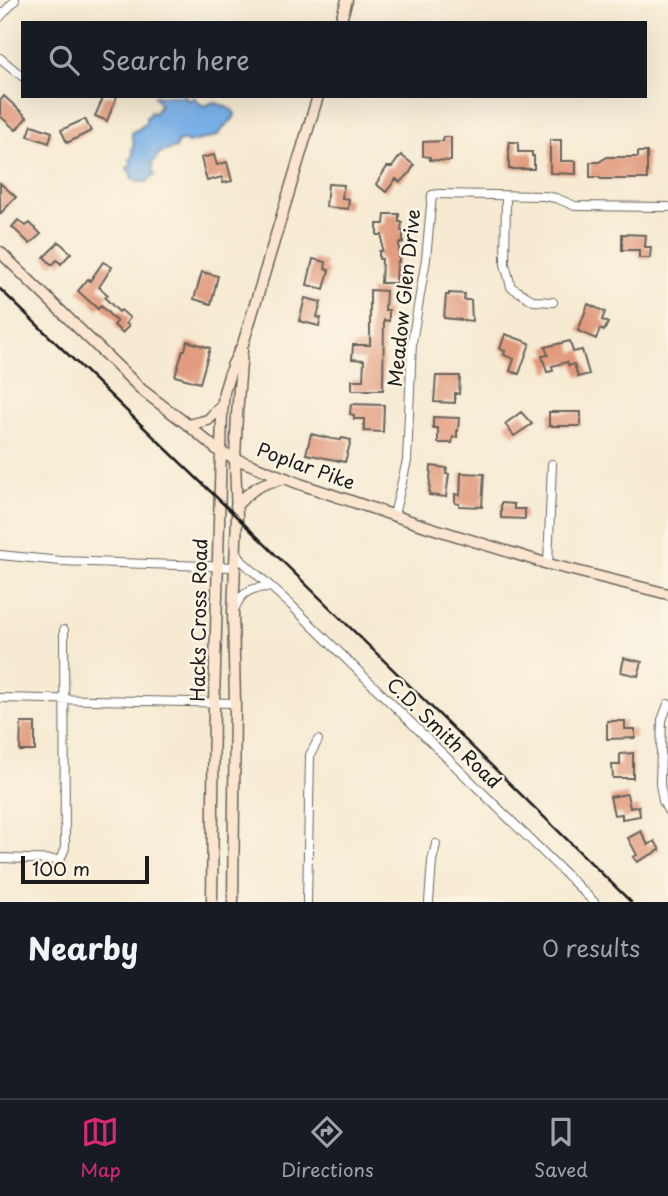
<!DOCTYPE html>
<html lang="en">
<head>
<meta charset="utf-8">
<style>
  :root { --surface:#171b24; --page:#20242c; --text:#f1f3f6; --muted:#9ea1a6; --line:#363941; --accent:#db2777 }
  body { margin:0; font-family:"Playpen Sans",sans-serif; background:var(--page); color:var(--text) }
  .scale { position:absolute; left:21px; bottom:18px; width:128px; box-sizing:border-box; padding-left:7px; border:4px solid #1c1c1c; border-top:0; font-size:19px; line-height:24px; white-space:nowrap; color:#1c1c1c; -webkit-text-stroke:5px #fcf5e5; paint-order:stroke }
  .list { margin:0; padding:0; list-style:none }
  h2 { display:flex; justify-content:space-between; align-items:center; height:91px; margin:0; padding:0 28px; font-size:30px }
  h2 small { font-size:23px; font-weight:400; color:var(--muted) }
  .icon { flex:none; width:38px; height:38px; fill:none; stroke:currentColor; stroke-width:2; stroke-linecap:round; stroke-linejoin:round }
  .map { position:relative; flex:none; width:668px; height:902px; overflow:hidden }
  .search { position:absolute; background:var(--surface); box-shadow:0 7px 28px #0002; left:21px; right:21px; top:21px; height:77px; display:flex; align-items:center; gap:18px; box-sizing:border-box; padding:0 24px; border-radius:0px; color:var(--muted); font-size:26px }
  .sheet { height:196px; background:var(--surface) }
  nav { display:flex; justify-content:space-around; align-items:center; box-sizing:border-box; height:98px; border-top:2px solid var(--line); background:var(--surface); font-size:19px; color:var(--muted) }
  nav a { display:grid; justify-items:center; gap:4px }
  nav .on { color:var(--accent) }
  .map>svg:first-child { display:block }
  .water { fill:#79b0e8; stroke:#4a6682; stroke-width:2 }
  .building { fill:#e1997c }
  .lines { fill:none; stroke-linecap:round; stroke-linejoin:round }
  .street-casing { stroke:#68645c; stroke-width:10 }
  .secondary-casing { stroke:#68645c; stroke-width:13 }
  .street { stroke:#fff; stroke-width:8 }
  .secondary { stroke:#fbe5cf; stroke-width:10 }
  .rail { stroke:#1c1c1c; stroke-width:2.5 }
  .labels { text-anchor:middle; stroke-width:5; stroke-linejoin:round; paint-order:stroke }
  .street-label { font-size:19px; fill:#1c1c1c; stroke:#fcf5e5 }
</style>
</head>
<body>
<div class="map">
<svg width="668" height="902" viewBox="0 0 668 902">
  <rect width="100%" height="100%" fill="#fcf5e5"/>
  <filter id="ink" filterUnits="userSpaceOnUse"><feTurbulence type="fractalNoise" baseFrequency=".0143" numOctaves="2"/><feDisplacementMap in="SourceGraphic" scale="14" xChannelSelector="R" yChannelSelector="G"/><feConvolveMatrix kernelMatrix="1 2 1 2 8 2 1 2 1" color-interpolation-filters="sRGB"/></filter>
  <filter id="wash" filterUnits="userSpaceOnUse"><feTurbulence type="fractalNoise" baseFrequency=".00686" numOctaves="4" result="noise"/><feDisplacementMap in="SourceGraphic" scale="28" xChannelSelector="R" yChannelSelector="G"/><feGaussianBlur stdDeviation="1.57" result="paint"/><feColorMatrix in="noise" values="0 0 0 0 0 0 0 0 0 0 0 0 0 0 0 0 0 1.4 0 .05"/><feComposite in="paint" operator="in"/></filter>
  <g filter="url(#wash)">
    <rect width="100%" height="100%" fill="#f6ead2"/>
    <path class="water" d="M154,96H186V99L188,101L194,97L200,104L205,106L213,102C253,115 228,118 217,136L188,143L184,140L177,142L176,148L159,153L156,159L152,163L153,173L155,175L147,182H138L131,177L132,175L127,168L132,164L130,159L133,156L132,151L134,141L132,138V132L139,129L146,123V117L149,116L150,112L155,113L160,104Z"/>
    <g id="blocks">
      <path class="building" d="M4,96L27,117L16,130L0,116V101Z
        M104,96H117L107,121L95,116Z
        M85,119L91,131L67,143L61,130Z
        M32,125L52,132L49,143L28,136Z
        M443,137H451V161L430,160V157L423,156V142L443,141Z
        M550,140H561V161H576V174L550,173Z
        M509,142H518V152H532V156H534V169H509Z
        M638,152H647V179H601L598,177H590V162H599L607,157H638Z
        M214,155L217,165L227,162L232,181L223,183L222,177L207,181L201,158Z
        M401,155L414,165L409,174L400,182L396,179L386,192L376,184L387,167H392Z
        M0,183L16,197L0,214Z
        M328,184L344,185L342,198L349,199L348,209L326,207Z
        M385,214H399V222H402L401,231H403V243H399V262H397L396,283H381L382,259H379V251H382V235H377V224H384Z
        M18,220L26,226L30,223L41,234L30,244L12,227Z
        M622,234L646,235L645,247H651L650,258H639V250H622Z
        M59,242L71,253L61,264L57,260L52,265L44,257Z
        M313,259L326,262L325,269L329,270L324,289L307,285Z
        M103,262L112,267L99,287L108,295L105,298L119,312L121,310L130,318L126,323L129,326L122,333L114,325L117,322L101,306L98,309L78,291L88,279L90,281Z
        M202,272L218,276L211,304L194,299Z
        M370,290L386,291L385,310H389V321L384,320L383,390H352V380H363L364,360L352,359L353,345H370Z
        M449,293L465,294L464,300H471L472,321L444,318L446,295H449Z
        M305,298L321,302L317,317L321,318L319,326L299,321Z
        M588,304L605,312L602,320L608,323L604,331L600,329L596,339L578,331Z
        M505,334L530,343L519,374L510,371L514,359L504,355L505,351L500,349Z
        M187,341L210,348L200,383L175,376L183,350H185Z
        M570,341L573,352L582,350L589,374L578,377L574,364L569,366L567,362L552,366L553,371L547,372L542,356L548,355L545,347Z
        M436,376H460L459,394L455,393V403L434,402Z
        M351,404L384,405L383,432L364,431V419H354V415L350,414Z
        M521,412L532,424L514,436L505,424Z
        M549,412H581V426H549Z
        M433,417L459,418L458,431H457V437H453L452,443H438V428H433Z
        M311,434L332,439L341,440L342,438L351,440L345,462L306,454Z
        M431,466L447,468L446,474H449L446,497L429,495Z
        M461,473L484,474L482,507L459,506V504L455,503V494L460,495Z
        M501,503L514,504V509H525V519L501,518Z
        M624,658L642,662L638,676L621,672Z
        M607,721H625V729H635V738L607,739Z
        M21,723H35V751H20Z
        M633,753V778H613L612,765H620V754Z
        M627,794L630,808L639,806L640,816L622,819V814L614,815L610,797Z
        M641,831L648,845L655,841L660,850L637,862L633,857L637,855L628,838Z"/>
    </g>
  </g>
  <g filter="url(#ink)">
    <use href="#blocks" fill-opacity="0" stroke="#68645c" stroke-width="2"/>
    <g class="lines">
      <g class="street-casing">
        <path id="street" d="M0,17L15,0
          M0,58L23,77
          M506,196L505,264L511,287L534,301L553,302
          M394,515L407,461L412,342L426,259L432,195L439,194L543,196L556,198L575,206L668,207
          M237,552L242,561L290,604L594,902
          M0,555L61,561L235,567
          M548,564L552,464
          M235,608C242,590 254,587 271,587
          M0,698L235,703
          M668,704L662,720L660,784L663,801L668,811
          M0,858L60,860L65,848L64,630
          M307,902L310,755L318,740
          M429,902L432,861L436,844"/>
      </g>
      <g class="secondary-casing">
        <path id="secondary" d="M340,23L347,0
          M0,252L142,390L188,425L221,453L300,484L419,524L548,564L668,594
          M188,425L208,420L223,404
          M236,506C253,487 262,483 286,478
          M212,902L214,703L222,414L224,392L232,366L243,344L318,96
          M233,902L235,703L233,613L237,517L235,459L237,415L242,350"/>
      </g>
      <use href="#street" class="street"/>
      <use href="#secondary" class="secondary"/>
      <path class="rail" d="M0,289L237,517L631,902"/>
    </g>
  </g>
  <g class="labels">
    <g class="street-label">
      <text transform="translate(404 298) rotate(-84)" y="7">Meadow Glen Drive</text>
      <text transform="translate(306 466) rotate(20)" y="7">Poplar Pike</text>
      <text transform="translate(199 620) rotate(-89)" y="7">Hacks Cross Road</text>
      <text transform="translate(444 733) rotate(44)" y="7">C.D. Smith Road</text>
    </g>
  </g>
</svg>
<div class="scale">100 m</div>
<div class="search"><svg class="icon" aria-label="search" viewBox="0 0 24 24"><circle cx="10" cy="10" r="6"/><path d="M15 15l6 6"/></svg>Search here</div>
</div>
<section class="sheet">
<h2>Nearby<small>0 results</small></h2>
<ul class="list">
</ul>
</section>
<nav>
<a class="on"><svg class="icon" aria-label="map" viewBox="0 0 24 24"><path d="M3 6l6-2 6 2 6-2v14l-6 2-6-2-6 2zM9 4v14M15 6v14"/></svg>Map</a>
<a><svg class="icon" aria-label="directions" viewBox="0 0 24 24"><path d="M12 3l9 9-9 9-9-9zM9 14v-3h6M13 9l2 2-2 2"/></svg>Directions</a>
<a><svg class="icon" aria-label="saved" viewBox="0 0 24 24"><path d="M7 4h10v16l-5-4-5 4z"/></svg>Saved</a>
</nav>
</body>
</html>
